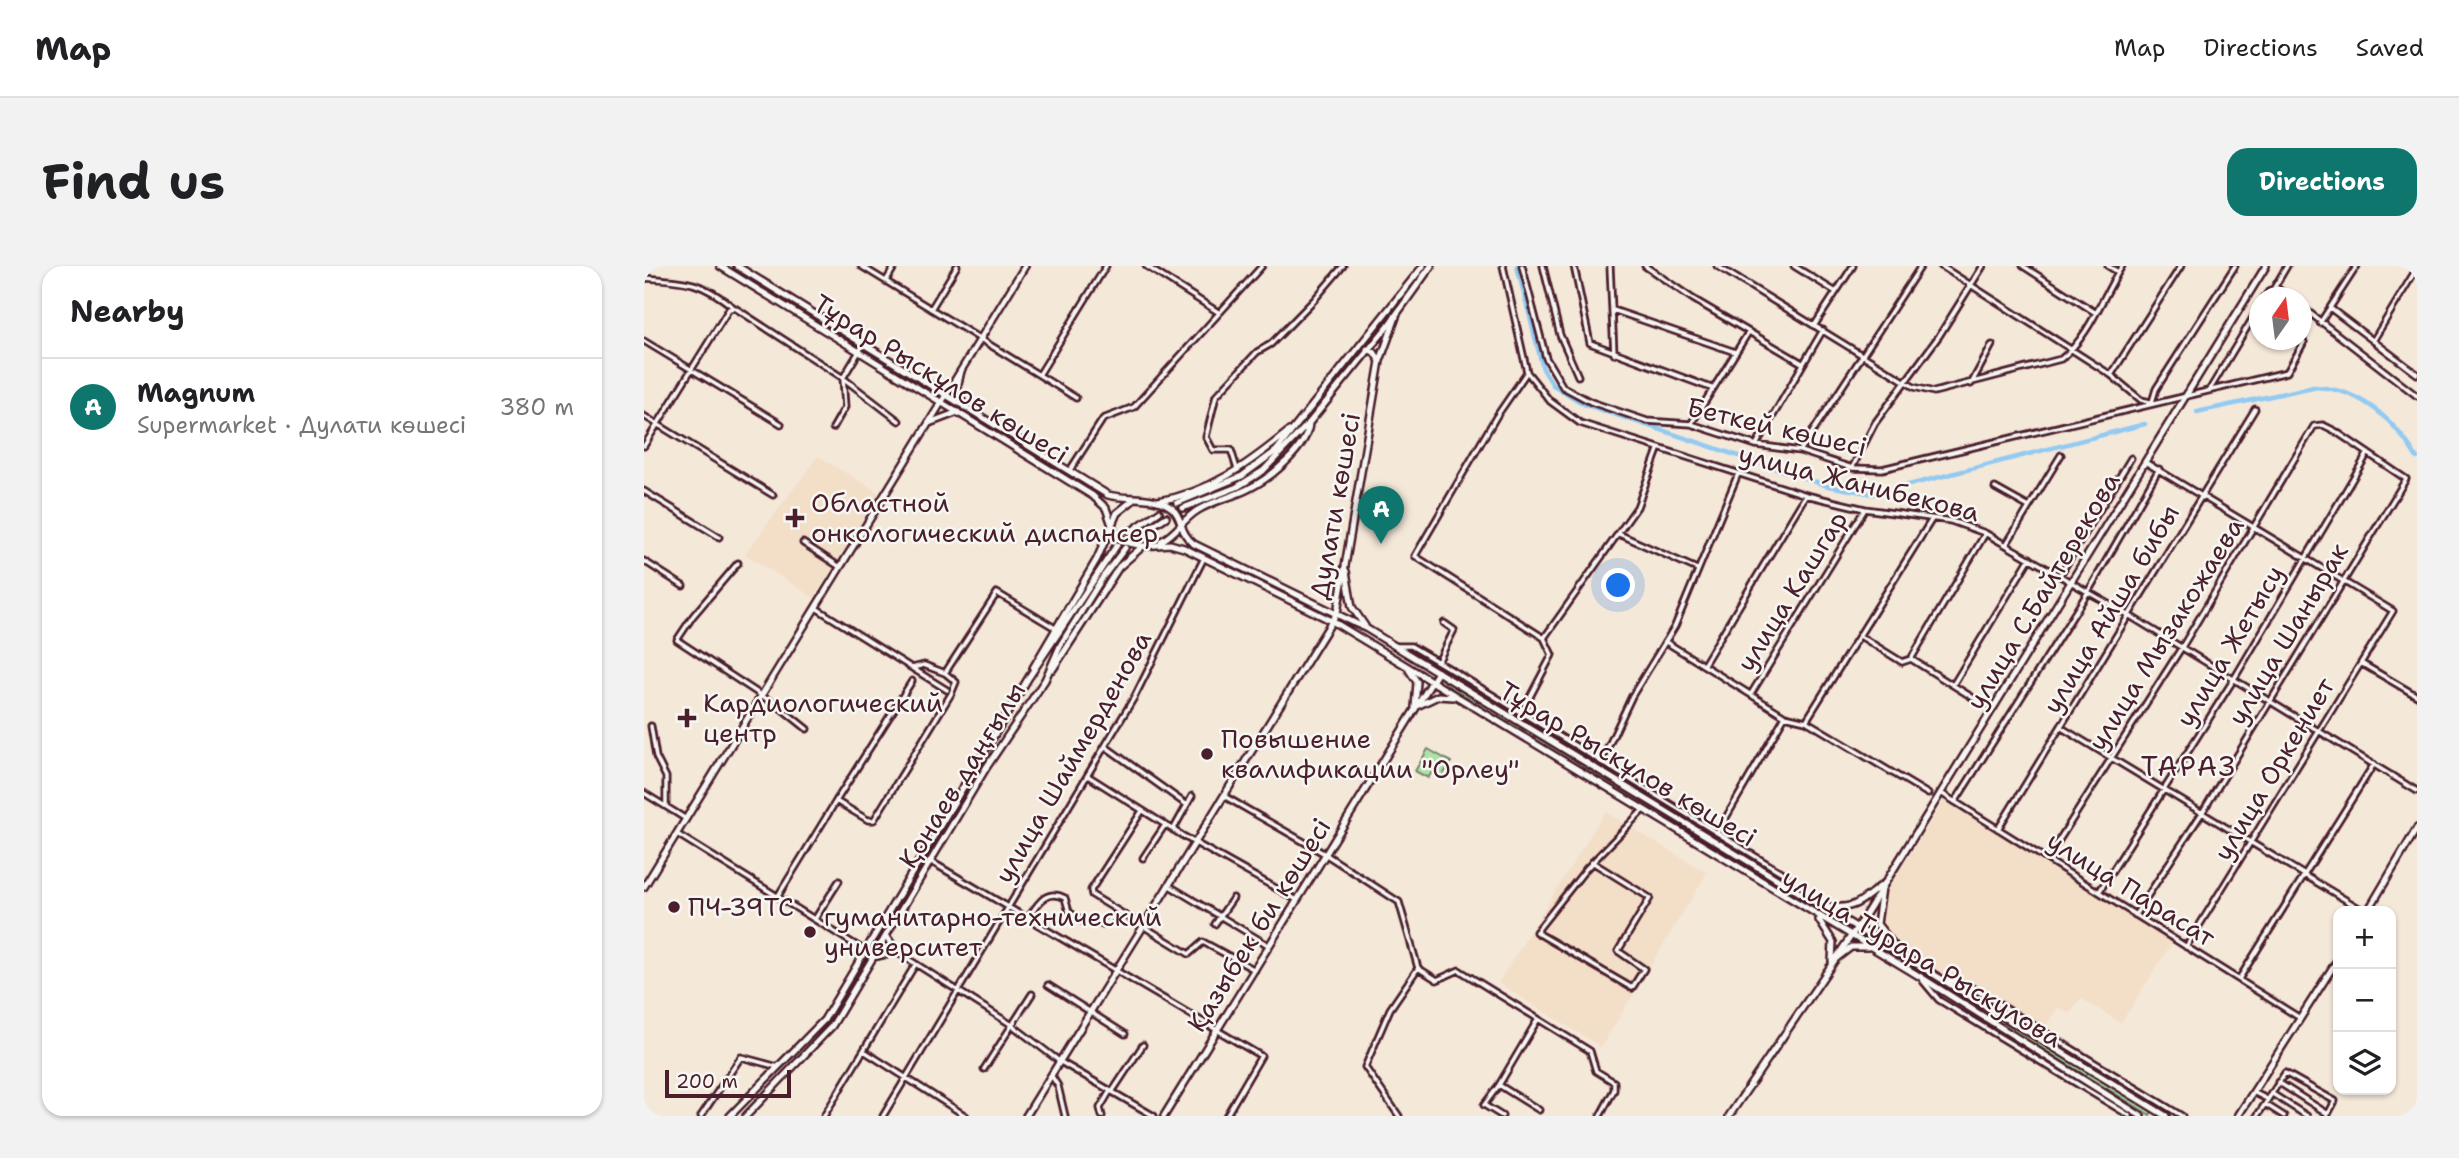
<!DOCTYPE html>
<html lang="en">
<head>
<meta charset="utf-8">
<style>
  :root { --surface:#fff; --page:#f2f2f2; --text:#202124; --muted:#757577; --line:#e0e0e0; --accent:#0f766e }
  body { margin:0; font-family:"Shantell Sans",sans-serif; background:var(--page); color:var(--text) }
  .controls { position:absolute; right:21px; bottom:21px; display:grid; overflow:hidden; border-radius:14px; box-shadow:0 2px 5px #0004 }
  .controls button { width:63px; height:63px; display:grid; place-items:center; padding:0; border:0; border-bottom:2px solid var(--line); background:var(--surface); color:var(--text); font:35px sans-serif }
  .compass { position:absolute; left:1605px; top:21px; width:63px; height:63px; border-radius:50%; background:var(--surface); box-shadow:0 2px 5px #0004; rotate:14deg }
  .scale { position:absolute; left:21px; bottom:18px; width:126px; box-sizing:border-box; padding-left:7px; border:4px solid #4a1f2b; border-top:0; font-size:19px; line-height:24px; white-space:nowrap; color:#4a1f2b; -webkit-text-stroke:5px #f6f6f2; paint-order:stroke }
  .you { position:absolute; left:975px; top:320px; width:24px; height:24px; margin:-18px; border:5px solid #fff; border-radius:50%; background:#1a73e8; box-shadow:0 0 0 10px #1a73e833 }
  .badge { display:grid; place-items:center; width:46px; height:46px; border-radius:50%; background:var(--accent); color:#fff; font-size:23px; font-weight:700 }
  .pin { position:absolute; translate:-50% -58px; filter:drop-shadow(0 2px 4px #0008) }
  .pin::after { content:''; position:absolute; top:37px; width:24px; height:21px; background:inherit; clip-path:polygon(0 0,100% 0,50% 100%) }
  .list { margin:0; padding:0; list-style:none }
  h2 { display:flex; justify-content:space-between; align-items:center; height:91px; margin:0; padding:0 28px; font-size:30px }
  h2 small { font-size:23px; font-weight:400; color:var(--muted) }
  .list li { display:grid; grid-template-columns:46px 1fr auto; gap:21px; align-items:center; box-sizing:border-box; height:98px; padding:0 28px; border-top:2px solid var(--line) }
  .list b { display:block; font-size:26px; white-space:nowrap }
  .list p { margin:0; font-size:23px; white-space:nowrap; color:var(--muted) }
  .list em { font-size:23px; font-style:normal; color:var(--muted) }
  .icon { flex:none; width:38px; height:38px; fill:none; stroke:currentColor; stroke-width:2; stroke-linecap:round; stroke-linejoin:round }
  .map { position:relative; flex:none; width:1773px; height:850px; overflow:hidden; border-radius:21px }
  header { display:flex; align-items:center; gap:42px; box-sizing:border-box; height:98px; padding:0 35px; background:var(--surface); border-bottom:2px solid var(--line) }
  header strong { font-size:33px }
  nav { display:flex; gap:38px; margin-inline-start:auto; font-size:24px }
  .intro { display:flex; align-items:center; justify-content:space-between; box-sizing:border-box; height:168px; padding:0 42px }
  h1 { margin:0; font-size:49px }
  .button { padding:18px 32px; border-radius:21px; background:var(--accent); color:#fff; font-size:24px; font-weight:700 }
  main { display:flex; gap:42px; padding:0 42px }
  aside { flex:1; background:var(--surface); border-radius:21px; box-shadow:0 2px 5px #0004 }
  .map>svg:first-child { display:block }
  .built { fill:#f3dec8 }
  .green { fill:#ace4a8; stroke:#7b826a; stroke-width:2 }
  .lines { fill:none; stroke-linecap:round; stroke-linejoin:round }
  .canal { stroke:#93caf2; stroke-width:4.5 }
  .primary-tunnel { stroke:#d2c0b6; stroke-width:5; stroke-dasharray:5 2.5; stroke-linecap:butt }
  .minor-casing { stroke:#4a1f2b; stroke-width:9 }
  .secondary-casing { stroke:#4a1f2b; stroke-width:10 }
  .primary-casing { stroke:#4a1f2b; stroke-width:10 }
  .minor { stroke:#f6f6f2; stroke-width:3.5 }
  .secondary { stroke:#f6f6f2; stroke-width:5 }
  .primary { stroke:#f6f6f2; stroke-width:5 }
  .poi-dot { fill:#4a1f2b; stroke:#f6f6f2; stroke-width:2.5 }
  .labels { text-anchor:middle; stroke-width:5; stroke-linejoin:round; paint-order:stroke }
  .street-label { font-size:26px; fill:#4a1f2b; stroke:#f6f6f2 }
  .poi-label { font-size:26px; fill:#4a1f2b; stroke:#f6f6f2; text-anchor:start }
  .neighbourhood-label { font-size:28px; letter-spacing:2px; fill:#4a1f2b; stroke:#f6f6f2 }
</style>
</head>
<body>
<header>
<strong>Map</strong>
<nav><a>Map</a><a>Directions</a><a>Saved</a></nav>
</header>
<div class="intro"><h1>Find us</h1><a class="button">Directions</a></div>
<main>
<aside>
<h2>Nearby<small></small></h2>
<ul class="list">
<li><span class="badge">A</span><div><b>Magnum</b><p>Supermarket · Дулати көшесі</p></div><em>380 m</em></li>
</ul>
</aside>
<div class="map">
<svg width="1773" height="850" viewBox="0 0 1773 850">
  <rect width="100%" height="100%" fill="#f4e8d9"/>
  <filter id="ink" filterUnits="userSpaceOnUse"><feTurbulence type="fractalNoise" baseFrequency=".0143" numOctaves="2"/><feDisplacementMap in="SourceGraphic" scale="14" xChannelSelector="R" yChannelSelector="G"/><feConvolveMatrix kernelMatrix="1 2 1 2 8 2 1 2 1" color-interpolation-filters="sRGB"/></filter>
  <g filter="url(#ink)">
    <path class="built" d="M174,190L235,227L170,332L101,288Z
      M1300,534L1308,535L1528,677L1477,757L1437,732L1426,748L1414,741L1396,769L1256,682L1235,664L1231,656L1232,643Z
      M961,546L1063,607L957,781L854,717Z"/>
    <path class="green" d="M803,414L1010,540L1007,545L800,418Z
      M784,483L807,496L797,512L788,506L784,512L771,505Z
      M1025,550L1206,661L1204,665L1022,554Z
      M1227,673L1508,845L1506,849L1225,677Z"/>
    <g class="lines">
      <path class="canal" d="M873,0L899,103L909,119L940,138L1184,220L1230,228L1501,158
        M1553,146L1669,121C1716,122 1750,154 1773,192"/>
      <path class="primary-tunnel" d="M515,246L533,237
        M473,279L486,266
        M481,282L494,269"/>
      <g class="minor-casing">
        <path id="minor" d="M217,0L395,109L462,0
          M502,0L574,46
          M859,0L883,106L906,135L936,157L1162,229L1221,243L1307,255L1341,267L1486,350L1773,525
          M878,0L902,92L919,121L947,136L1003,155L1047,158L1112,179L1156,185L1208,202L1238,203L1643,106L1660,76
          M899,0L916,69L934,110
          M930,0L946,77L1067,122
          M966,0L970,88
          M1001,0L1049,33L1158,97
          M1073,0L1270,121L1290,126L1417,93C1446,70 1458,31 1478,0
          M1150,0L1192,26
          M1297,0L1467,109L1497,134L1506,136
          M1379,0L1452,47
          M1464,0L1474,6
          M0,12C41,15 56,14 89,41
          M242,15L251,0
          M1630,22L1643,0
          M1620,32L1626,24L1633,22L1646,32
          M1658,41L1773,130
          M1686,42L1773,108
          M287,43L313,0
          M969,44L1091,86
          M1676,57L1713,0
          M1170,60L1209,0
          M0,75L137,158
          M1729,75L1773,2
          M883,106L852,151L771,290L900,372
          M395,109L432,132
          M1467,109L1537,0
          M1327,118L1348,79
          M1566,123L1616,40
          M1508,136L1512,123L1591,0
          M0,150L129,229
          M1047,158L1104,67
          M189,162L201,141L199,112L255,155
          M1112,179L1179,64
          M0,180L85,43L91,42L199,112L219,79
          M1156,185L1277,0
          M1501,196L1749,345L1542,681
          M1208,202L1231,157L1295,70L1339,0
          M593,203L587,184H569L562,171L572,130L613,86L627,78L670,34L699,0
          M426,204L459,153L490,141L618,0
          M1351,222L1385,241
          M0,225L75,271
          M975,268L1053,303
          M159,277L196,301
          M1362,279L1417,189
          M0,295L39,320
          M94,297L49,350L33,374L138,443L163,463
          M1416,309L1487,192
          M172,342L303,424
          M1216,370L1258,396L1267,393
          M1022,376L1141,450L1162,455L1284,528
          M752,380H767L806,403L1132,603L1142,609L1143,618
          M1267,393L1341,268
          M1267,393L1339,438
          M794,396L810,364L800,357
          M1717,397L1773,430
          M1060,398L1162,229
          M268,402L280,399L301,407L353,327L411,362
          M1309,419L1386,292
          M1107,428L1221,243
          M878,446L908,389L900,372L993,241L1014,184
          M1162,455L1288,253
          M7,460L12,491L22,511V540
          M1418,462L1720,645
          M462,481L543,539
          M957,496L988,430L1031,360L1094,208
          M444,510L539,570L653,634
          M0,527L42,553
          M1297,527L1656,752
          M580,530L681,588L755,636L774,702L793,714L815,704L946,785L952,805L970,816V824L956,850
          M192,535L268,415
          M1311,536L1444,326L1515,203
          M498,545L447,624L448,629L545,688L559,676L611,704
          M1354,563L1611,143
          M529,564L548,530
          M1073,567L1141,450
          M33,568L231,691L253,686L368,759L415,795L510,850
          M499,592L521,559
          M1403,593L1538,381L1670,160L1679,159L1691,165L1762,213L1558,547L1491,649
          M286,595L617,790L582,850
          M948,596L1006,632L974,685L1000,703L988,722L892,666L942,603L999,544
          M524,619L624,679
          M1455,626L1590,413L1724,187
          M134,630L192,535L224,554H230L307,428L312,416L301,407
          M171,653L195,615
          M383,654C393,639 401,622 421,632L425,646L440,656L448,653L459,659L474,647
          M571,658L589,632
          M1301,713L1325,720L1538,850
          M1595,713L1730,498
          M1279,715L1295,734L1486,850
          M404,719L481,768
          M894,753L855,819L895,844
          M220,785L322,850
          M340,803L388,728
          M407,809L414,820L421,850
          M1634,816L1684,848
          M855,819L840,839L858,850
          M468,826L499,779
          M1609,826L1623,833
          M1627,827L1663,850
          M57,850L97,791L134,801
          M180,850L271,699
          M239,850L491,430L560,292
          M458,850L456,842L466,825
          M755,850L721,801L746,743L774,702
          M1613,850L1621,838
          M1640,850L1621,838L1641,807L1691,835L1683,850"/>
      </g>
      <g class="secondary-casing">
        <path id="secondary" d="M723,83L730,86L736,95
          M0,621L381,0
          M1724,645L1773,562
          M382,850L693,347L736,95L752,51
          M520,850L794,406
          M1085,850L1222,648L1622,0
          M1594,850L1694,693"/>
      </g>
      <g class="primary-casing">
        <path id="primary" d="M76,0L449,230L462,242L470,265L481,276L499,280L526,278L540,282L688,355L1275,710L1497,850
          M93,0L464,229C483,234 512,229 528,242C540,253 534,266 550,278L723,363L1522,850
          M317,105L313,122L320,141
          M285,157L314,146
          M514,235C566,227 606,197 645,165
          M533,237L598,210L632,185L779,0
          M539,242L593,221L619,205L665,157L744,60L787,0
          M486,266L515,246
          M494,269L522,251
          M517,275C532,268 539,253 554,244C569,235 588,231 604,223C625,213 664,182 665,157
          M702,305L708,341L721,360
          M389,402L453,293L473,247L488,235
          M409,403L475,301L499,280
          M765,404L773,416L771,441
          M771,441L794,430L809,431
          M1238,622L1233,658L1257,688
          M1184,641C1216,643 1216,634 1241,617
          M1175,654L1189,676L1188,695
          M243,671L253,686
          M1190,694L1207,681H1224
          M86,850L180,754L385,411L473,279
          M102,850L188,760L342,502L401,414L417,378L459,311L481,282"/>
      </g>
      <use href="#minor" class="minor"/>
      <use href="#secondary" class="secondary"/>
      <use href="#primary" class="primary"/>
    </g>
  </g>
  <g class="poi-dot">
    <path d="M147.5 241.5h7v7h7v7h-7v7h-7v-7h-7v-7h7z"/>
    <path d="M39.5 441.5h7v7h7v7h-7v7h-7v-7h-7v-7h7z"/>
    <circle cx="563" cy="488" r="7"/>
    <circle cx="30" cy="641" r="7"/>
    <circle cx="166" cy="666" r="7"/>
  </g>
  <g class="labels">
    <g class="street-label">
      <text transform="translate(297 113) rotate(32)" y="9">Тұрар Рыскұлов көшесі</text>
      <text transform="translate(1133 161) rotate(13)" y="9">Беткей көшесі</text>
      <text transform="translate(1215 217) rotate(14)" y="9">улица Жанибекова</text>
      <text transform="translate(691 240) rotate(-80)" y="9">Дулати көшесі</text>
      <text transform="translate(1148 325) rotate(-58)" y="9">улица Кашгар</text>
      <text transform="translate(1399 325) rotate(-59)" y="9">улица С.Байтерекова</text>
      <text transform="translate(1467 343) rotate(-59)" y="9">улица Айша бибы</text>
      <text transform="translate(1522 368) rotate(-58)" y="9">улица Мызакожаева</text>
      <text transform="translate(1644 368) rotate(-59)" y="9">улица Шанырак</text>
      <text transform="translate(1586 380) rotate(-59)" y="9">улица Жетысу</text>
      <text transform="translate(429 491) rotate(-60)" y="9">улица Шаймерденова</text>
      <text transform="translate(984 498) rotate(31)" y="9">Тұрар Рыскұлов көшесі</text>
      <text transform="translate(1630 503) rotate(-59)" y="9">улица Оркениет</text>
      <text transform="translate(318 509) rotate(-58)" y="9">Қонаев даңғылы</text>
      <text transform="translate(1487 623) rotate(32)" y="9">улица Парасат</text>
      <text transform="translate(615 659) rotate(-58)" y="9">Қазыбек би көшесі</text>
      <text transform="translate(1278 692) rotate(31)" y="9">улица Турара Рыскулова</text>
    </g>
    <g class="poi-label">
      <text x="167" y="246">Областной<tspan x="167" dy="30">онкологический диспансер</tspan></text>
      <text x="59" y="446">Кардиологический<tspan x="59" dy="30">центр</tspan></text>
      <text x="577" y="482">Повышение<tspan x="577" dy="30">квалификации "Орлеу"</tspan></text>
      <text x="44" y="650">ПЧ-39ТС</text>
      <text x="180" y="660">гуманитарно-технический<tspan x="180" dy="30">университет</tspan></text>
    </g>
    <g class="neighbourhood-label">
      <text x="1545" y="510">ТАРАЗ</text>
    </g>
  </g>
</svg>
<div class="controls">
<button>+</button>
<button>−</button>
<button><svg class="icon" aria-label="layers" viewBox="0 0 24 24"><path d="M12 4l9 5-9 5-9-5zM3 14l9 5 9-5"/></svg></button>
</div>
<svg class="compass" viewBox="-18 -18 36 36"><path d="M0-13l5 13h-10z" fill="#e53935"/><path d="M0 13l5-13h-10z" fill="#757577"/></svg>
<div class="scale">200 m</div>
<div class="you"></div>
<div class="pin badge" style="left:737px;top:278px">A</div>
</div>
</main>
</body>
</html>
